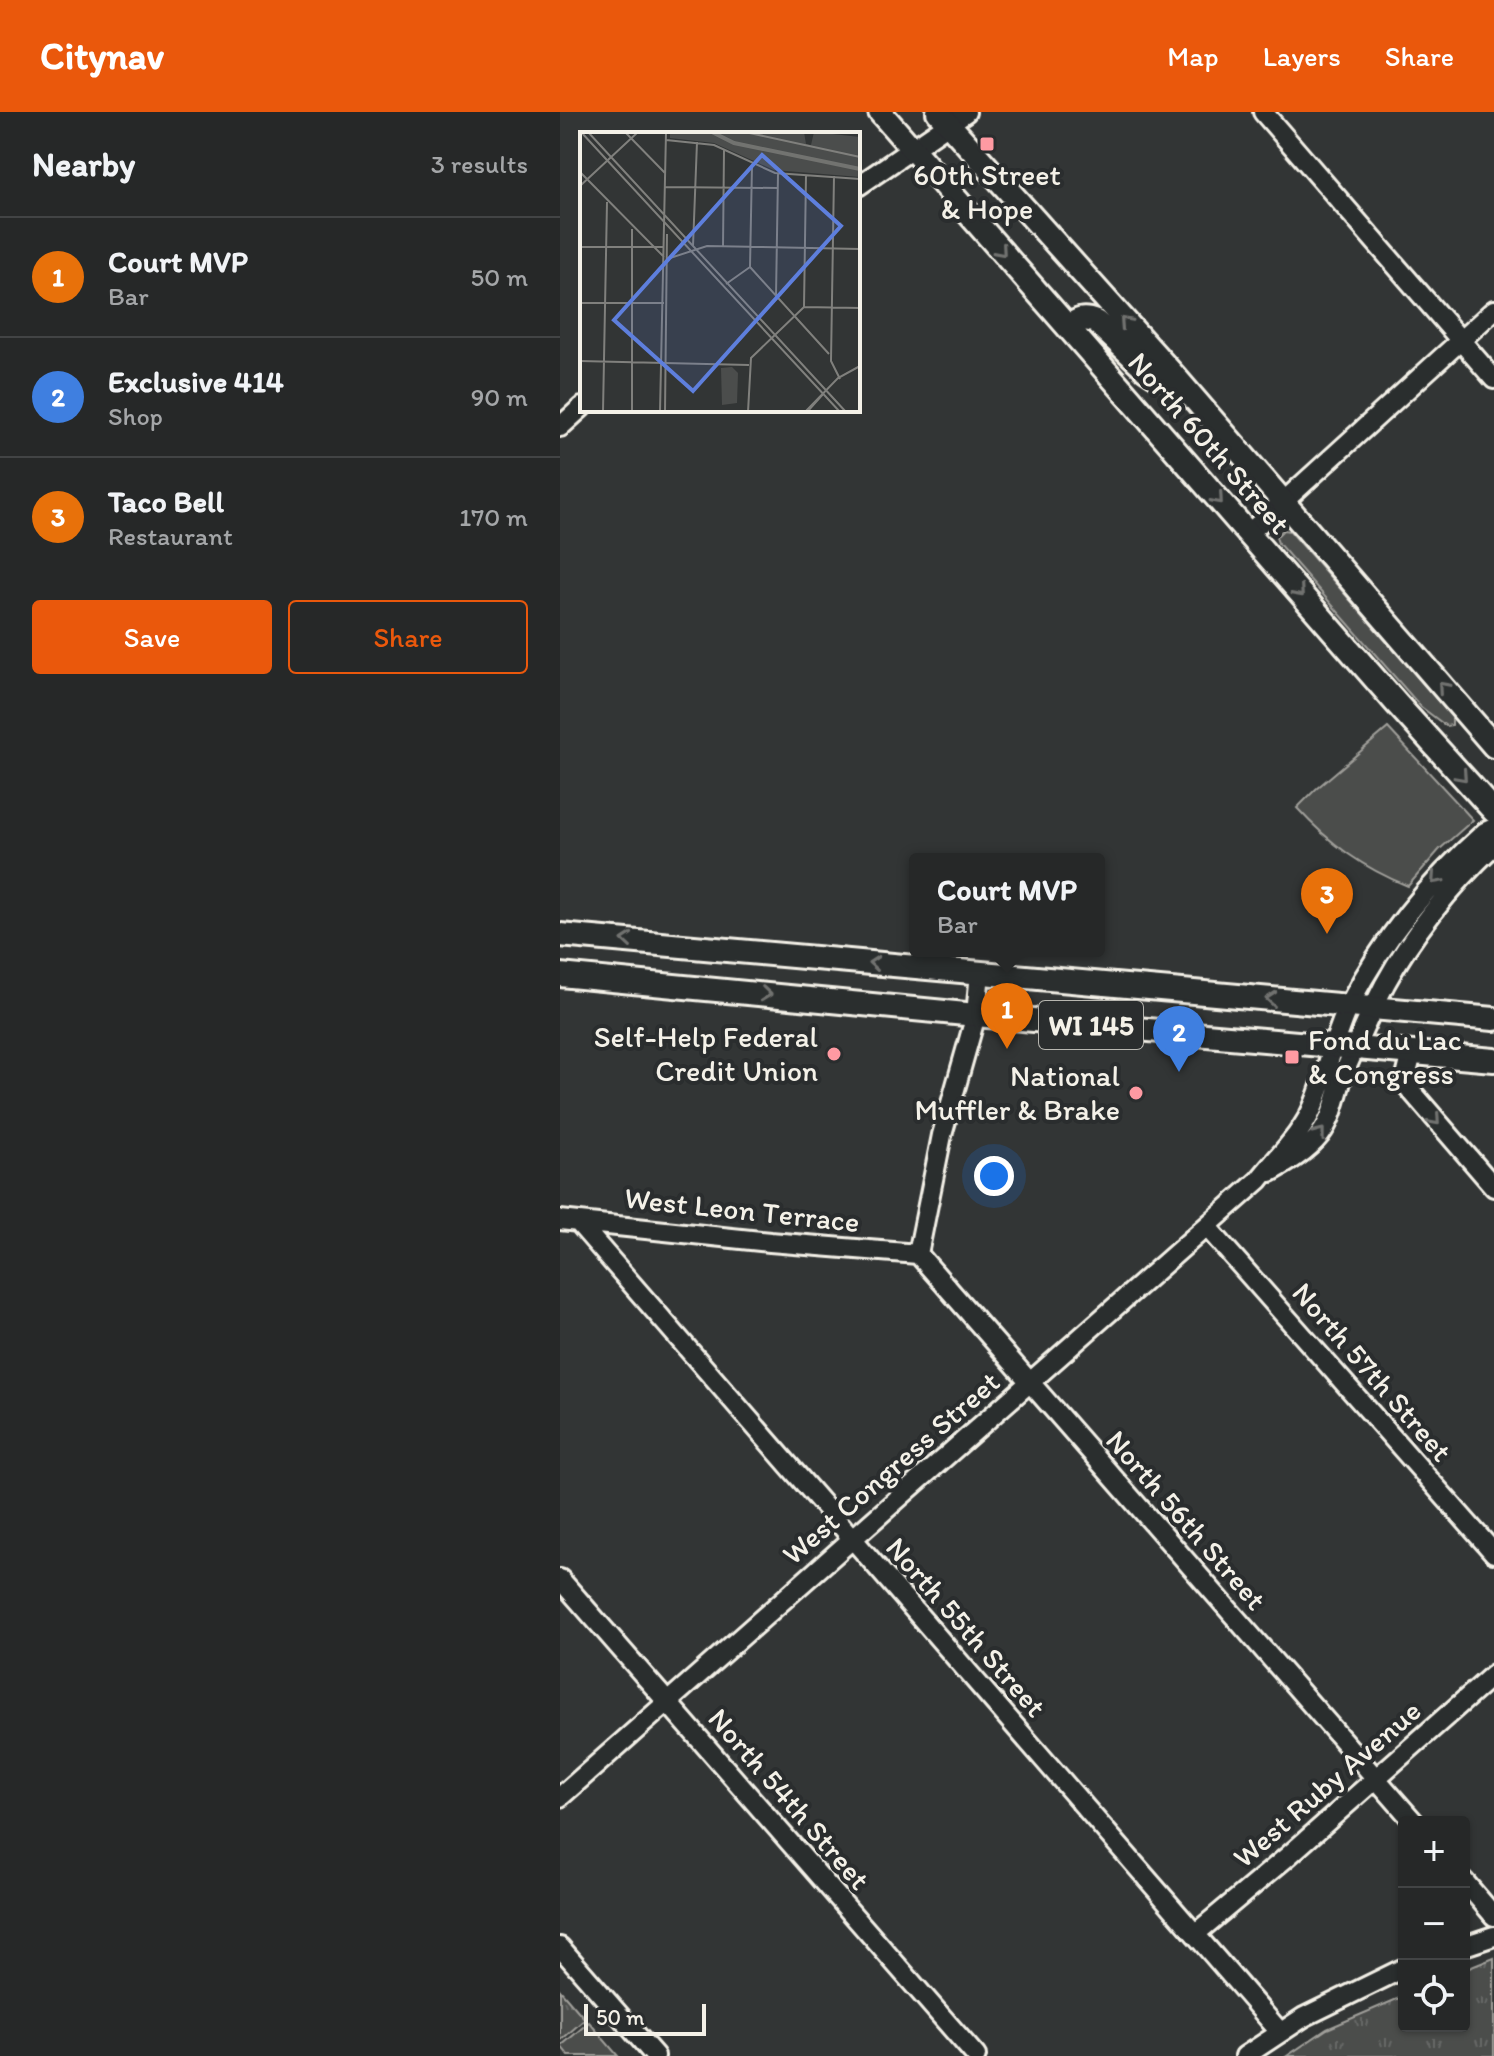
<!DOCTYPE html>
<html lang="en">
<head>
<meta charset="utf-8">
<style>
  :root { --surface:#262828; --page:#2e3030; --text:#f1f3f6; --muted:#a4a6a8; --line:#424445; --accent:#ea580c }
  body { margin:0; font-family:Itim,sans-serif; background:var(--page); color:var(--text) }
  .controls { position:absolute; right:24px; bottom:24px; display:grid; overflow:hidden; border-radius:8px; box-shadow:0 2px 6px #0004 }
  .controls button { width:72px; height:72px; display:grid; place-items:center; padding:0; border:0; border-bottom:2px solid var(--line); background:var(--surface); color:var(--text); font:40px sans-serif }
  .scale { position:absolute; left:24px; bottom:20px; width:122px; box-sizing:border-box; padding-left:8px; border:4px solid #f4f1e8; border-top:0; font-size:22px; line-height:28px; white-space:nowrap; color:#f4f1e8; -webkit-text-stroke:6px #2a2d2e; paint-order:stroke }
  .you { position:absolute; left:434px; top:1064px; width:28px; height:28px; margin:-20px; border:6px solid #fff; border-radius:50%; background:#1a73e8; box-shadow:0 0 0 12px #1a73e833 }
  .badge { display:grid; place-items:center; width:52px; height:52px; border-radius:50%; background:var(--accent); color:#fff; font-size:26px; font-weight:700 }
  .pin { position:absolute; translate:-50% -66px; filter:drop-shadow(0 2px 4px #0008) }
  .pin::after { content:''; position:absolute; top:42px; width:28px; height:24px; background:inherit; clip-path:polygon(0 0,100% 0,50% 100%) }
  .popup { position:absolute; left:349px; top:741px; width:196px; height:104px; box-sizing:border-box; display:grid; place-content:center; border-radius:8px; background:var(--surface); filter:drop-shadow(0 2px 6px #0005); font-size:26px; white-space:nowrap; color:var(--muted) }
  .popup b { font-size:30px; color:var(--text) }
  .popup::after { content:''; position:absolute; left:50%; top:100%; margin-left:-16px; border:16px solid transparent; border-top-color:var(--surface) }
  .list { margin:0; padding:0; list-style:none }
  h2 { display:flex; justify-content:space-between; align-items:center; height:104px; margin:0; padding:0 32px; font-size:34px }
  h2 small { font-size:26px; font-weight:400; color:var(--muted) }
  .list li { display:grid; grid-template-columns:52px 1fr auto; gap:24px; align-items:center; box-sizing:border-box; height:120px; padding:0 32px; border-top:2px solid var(--line) }
  .list b { display:block; font-size:30px; white-space:nowrap }
  .list p { margin:0; font-size:26px; white-space:nowrap; color:var(--muted) }
  .list em { font-size:26px; font-style:normal; color:var(--muted) }
  .actions { display:flex; gap:16px; padding:24px 32px }
  .actions a { flex:1; padding:18px 0; border:2px solid var(--accent); border-radius:8px; text-align:center; font-size:28px; color:var(--accent) }
  .actions .main { background:var(--accent); color:#fff }
  .icon { flex:none; width:44px; height:44px; fill:none; stroke:currentColor; stroke-width:2; stroke-linecap:round; stroke-linejoin:round }
  .map { position:relative; flex:none; width:934px; height:1944px; overflow:hidden }
  header { display:flex; align-items:center; gap:48px; box-sizing:border-box; height:112px; padding:0 40px; background:var(--accent); color:#fff }
  header strong { font-size:38px }
  nav { display:flex; gap:44px; margin-inline-start:auto; font-size:28px }
  main { display:flex }
  aside { flex:1; background:var(--surface) }
  .map>svg:first-child { display:block }
  .grass { fill:#4b4d4c; stroke:#a09f9a; stroke-width:2 }
  .park { fill:url(#park-tufts); stroke:#a09f9a; stroke-width:2 }
  .lines { fill:none; stroke-linecap:round; stroke-linejoin:round }
  .minor-casing { stroke:#f4f1e8; stroke-width:24 }
  .major-casing { stroke:#f4f1e8; stroke-width:28 }
  .minor { stroke:#2a2d2e; stroke-width:18 }
  .major { stroke:#2a2d2e; stroke-width:22 }
  .oneway { stroke:#71726f }
  .poi-dot { fill:#ff9aa2; stroke:#2a2d2e; stroke-width:3 }
  .labels { text-anchor:middle; stroke-width:8; stroke-linejoin:round; paint-order:stroke }
  .shield { fill:#2a2d2e; stroke:#b7b6b0; stroke-width:2 }
  .shield-label { font-size:28px; font-weight:bold; fill:#f4f1e8 }
  .poi-label { font-size:30px; fill:#f4f1e8; stroke:#2a2d2e; text-anchor:end }
  .street-label { font-size:30px; fill:#f4f1e8; stroke:#2a2d2e }
  .inset-river { fill:none; stroke:#727370; stroke-width:4 }
  .inset-road { fill:none; stroke:#80807d; stroke-width:2 }
  .view { fill:#5e7fdd; fill-opacity:0.15; stroke:#5e7fdd; stroke-width:4 }
  .inset-edge { fill:none; stroke:#f4f1e8; stroke-width:4 }
</style>
</head>
<body>
<header>
<strong>Citynav</strong>
<nav><a>Map</a><a>Layers</a><a>Share</a></nav>
</header>
<main>
<aside>
<h2>Nearby<small>3 results</small></h2>
<ul class="list">
<li><span class="badge" style="background:#e8710a">1</span><div><b>Court MVP</b><p>Bar</p></div><em>50 m</em></li>
<li><span class="badge" style="background:#3f7fe0">2</span><div><b>Exclusive 414</b><p>Shop</p></div><em>90 m</em></li>
<li><span class="badge" style="background:#e8710a">3</span><div><b>Taco Bell</b><p>Restaurant</p></div><em>170 m</em></li>
</ul>
<div class="actions"><a class="main">Save</a><a>Share</a></div>
</aside>
<div class="map">
<svg width="934" height="1944" viewBox="0 0 934 1944">
  <defs>
    <pattern id="park-tufts" width="24" height="20" patternUnits="userSpaceOnUse" patternTransform="scale(2)"><rect width="24" height="20" fill="#4b4d4c"/><path d="M3 7l-1-3M5 7V3M7 7l1-3M15 17l-1-3M17 17v-4M19 17l1-3" fill="none" stroke="#666766"/></pattern>
  </defs>
  <rect width="100%" height="100%" fill="#323535"/>
  <filter id="ink" filterUnits="userSpaceOnUse"><feTurbulence type="fractalNoise" baseFrequency=".0125" numOctaves="2"/><feDisplacementMap in="SourceGraphic" scale="16" xChannelSelector="R" yChannelSelector="G"/><feConvolveMatrix kernelMatrix="1 2 1 2 8 2 1 2 1" color-interpolation-filters="sRGB"/></filter>
  <g filter="url(#ink)">
    <path class="grass" d="M723,418L730,419L892,605V613L886,614L861,595L718,431L716,425Z
      M828,616L913,708L880,737L848,774C803,756 770,732 737,696L756,677Z
      M29,1910L58,1944H9L1,1934Z"/>
    <path class="park" d="M934,1846V1944H727L767,1917L844,1884V1914H904V1858Z
      M0,1878L25,1907L0,1929Z"/>
    <g class="lines">
      <g class="minor-casing">
        <path id="minor" d="M703,0L934,267
          M298,74L406,0
          M0,315L22,295
          M688,422L934,198
          M852,941L847,961V974L934,1075
          M711,1060C729,1050 747,1039 760,1023C774,1005 776,982 784,961C797,931 810,901 825,872C854,819 890,775 934,733
          M0,1108L210,1130L358,1142
          M18,1110L720,1920
          M647,1115L934,1441
          M358,1142L854,1710
          M358,1142L382,1023L416,903L420,860
          M0,1467L416,1944
          M0,1685L699,1068C717,1045 742,1022 753,995C768,961 773,924 790,891C824,825 869,770 925,720L934,716
          M904,1769L934,1804
          M635,1822L727,1745L934,1562
          M904,1834L934,1824
          M0,1835L95,1944
          M685,1944L744,1905L844,1856"/>
      </g>
      <g class="major-casing">
        <path id="major" d="M320,0L837,592L934,699
          M378,0L618,268L934,634
          M508,215C518,207 523,205 536,210L586,257L595,263L613,268
          M0,823L934,907
          M0,863L416,903L934,948"/>
      </g>
      <use href="#minor" class="minor"/>
      <use href="#major" class="major"/>
    </g>
    <defs><path id="oneway-chevron" d="M-2-3.5L2.5 0L-2 3.5" fill="none" stroke-width="1.6" stroke-linecap="round" stroke-linejoin="round" transform="scale(2)"/></defs>
    <g class="oneway">
      <use href="#oneway-chevron" transform="translate(441 139) rotate(49)"/>
      <use href="#oneway-chevron" transform="translate(565 210) rotate(-132)"/>
      <use href="#oneway-chevron" transform="translate(658 387) rotate(49)"/>
      <use href="#oneway-chevron" transform="translate(739 480) rotate(49)"/>
      <use href="#oneway-chevron" transform="translate(883 575) rotate(-131)"/>
      <use href="#oneway-chevron" transform="translate(902 664) rotate(48)"/>
      <use href="#oneway-chevron" transform="translate(876 767) rotate(132)"/>
      <use href="#oneway-chevron" transform="translate(67 828) rotate(-175)"/>
      <use href="#oneway-chevron" transform="translate(314 851) rotate(-175)"/>
      <use href="#oneway-chevron" transform="translate(206 882) rotate(6)"/>
      <use href="#oneway-chevron" transform="translate(711 887) rotate(-175)"/>
      <use href="#oneway-chevron" transform="translate(875 1008) rotate(49)"/>
      <use href="#oneway-chevron" transform="translate(760 1021) rotate(-52)"/>
    </g>
  </g>
  <g class="poi-dot">
    <rect x="419" y="24" width="16" height="16" rx="4"/>
    <circle cx="274" cy="942" r="8"/>
    <rect x="724" y="937" width="16" height="16" rx="4"/>
    <circle cx="576" cy="981" r="8"/>
  </g>
  <g class="labels">
    <rect class="shield" x="479" y="889" width="104" height="48" rx="6"/>
    <g class="shield-label">
      <text x="531" y="923">WI 145</text>
    </g>
    <g class="poi-label">
      <text x="427" y="73" text-anchor="middle">60th Street<tspan x="427" dy="34">&amp; Hope</tspan></text>
      <text x="258" y="935">Self-Help Federal<tspan x="258" dy="34">Credit Union</tspan></text>
      <text x="748" y="938" text-anchor="start">Fond du Lac<tspan x="748" dy="34">&amp; Congress</tspan></text>
      <text x="560" y="974">National<tspan x="560" dy="34">Muffler &amp; Brake</tspan></text>
    </g>
    <g class="street-label">
      <text transform="translate(649 331) rotate(49)" y="10">North 60th Street</text>
      <text transform="translate(182 1098) rotate(6)" y="10">West Leon Terrace</text>
      <text transform="translate(812 1260) rotate(49)" y="10">North 57th Street</text>
      <text transform="translate(331 1356) rotate(-41)" y="10">West Congress Street</text>
      <text transform="translate(626 1408) rotate(49)" y="10">North 56th Street</text>
      <text transform="translate(406 1515) rotate(49)" y="10">North 55th Street</text>
      <text transform="translate(767 1672) rotate(-41)" y="10">West Ruby Avenue</text>
      <text transform="translate(229 1687) rotate(49)" y="10">North 54th Street</text>
    </g>
  </g>
  <g transform="translate(20 20)">
    <rect width="280" height="280" fill="#323535"/>
    <path d="M152,235L158,241L157,271L142,273L141,236Z" fill="#4b4d4c"/>
    <path d="M90,0H224L226,12L231,13L234,0L280,5V45L194,38L134,11L90,6Z" fill="#4b4d4c"/>
    <path class="inset-river" d="M132,0L154,11L280,37"/>
    <path class="inset-road" d="M1,0L260,280M8,0L266,280M45,0L85,41M165,0L280,25M86,8L134,13L195,41L280,47M0,40L84,125M254,44L251,229L260,247M0,54L58,0M85,55L198,56M113,114L117,10M0,115H83M143,115L144,18M87,127L127,114L280,117M170,135L249,222M170,135L172,33M146,152L170,135M196,164L198,42M0,171H84M224,175L226,43M224,175L280,176M0,229L169,233M279,234L280,178M23,280L27,70M52,280V97M80,280L86,0M85,280L87,102M168,280L171,226L224,175M225,280L258,246L280,234M227,280L244,261"/>
    <path class="view" d="M182,23L261,94L113,259L34,188Z"/>
    <rect width="280" height="280" class="inset-edge"/>
  </g>
</svg>
<div class="controls">
<button>+</button>
<button>−</button>
<button><svg class="icon" aria-label="locate" viewBox="0 0 24 24"><circle cx="12" cy="12" r="6"/><path d="M12 2v4M12 18v4M2 12h4M18 12h4"/></svg></button>
</div>
<div class="scale">50 m</div>
<div class="you"></div>
<div class="pin badge" style="left:447px;top:937px;background:#e8710a">1</div>
<div class="popup"><b>Court MVP</b>Bar</div>
<div class="pin badge" style="left:619px;top:960px;background:#3f7fe0">2</div>
<div class="pin badge" style="left:767px;top:822px;background:#e8710a">3</div>
</div>
</main>
</body>
</html>
